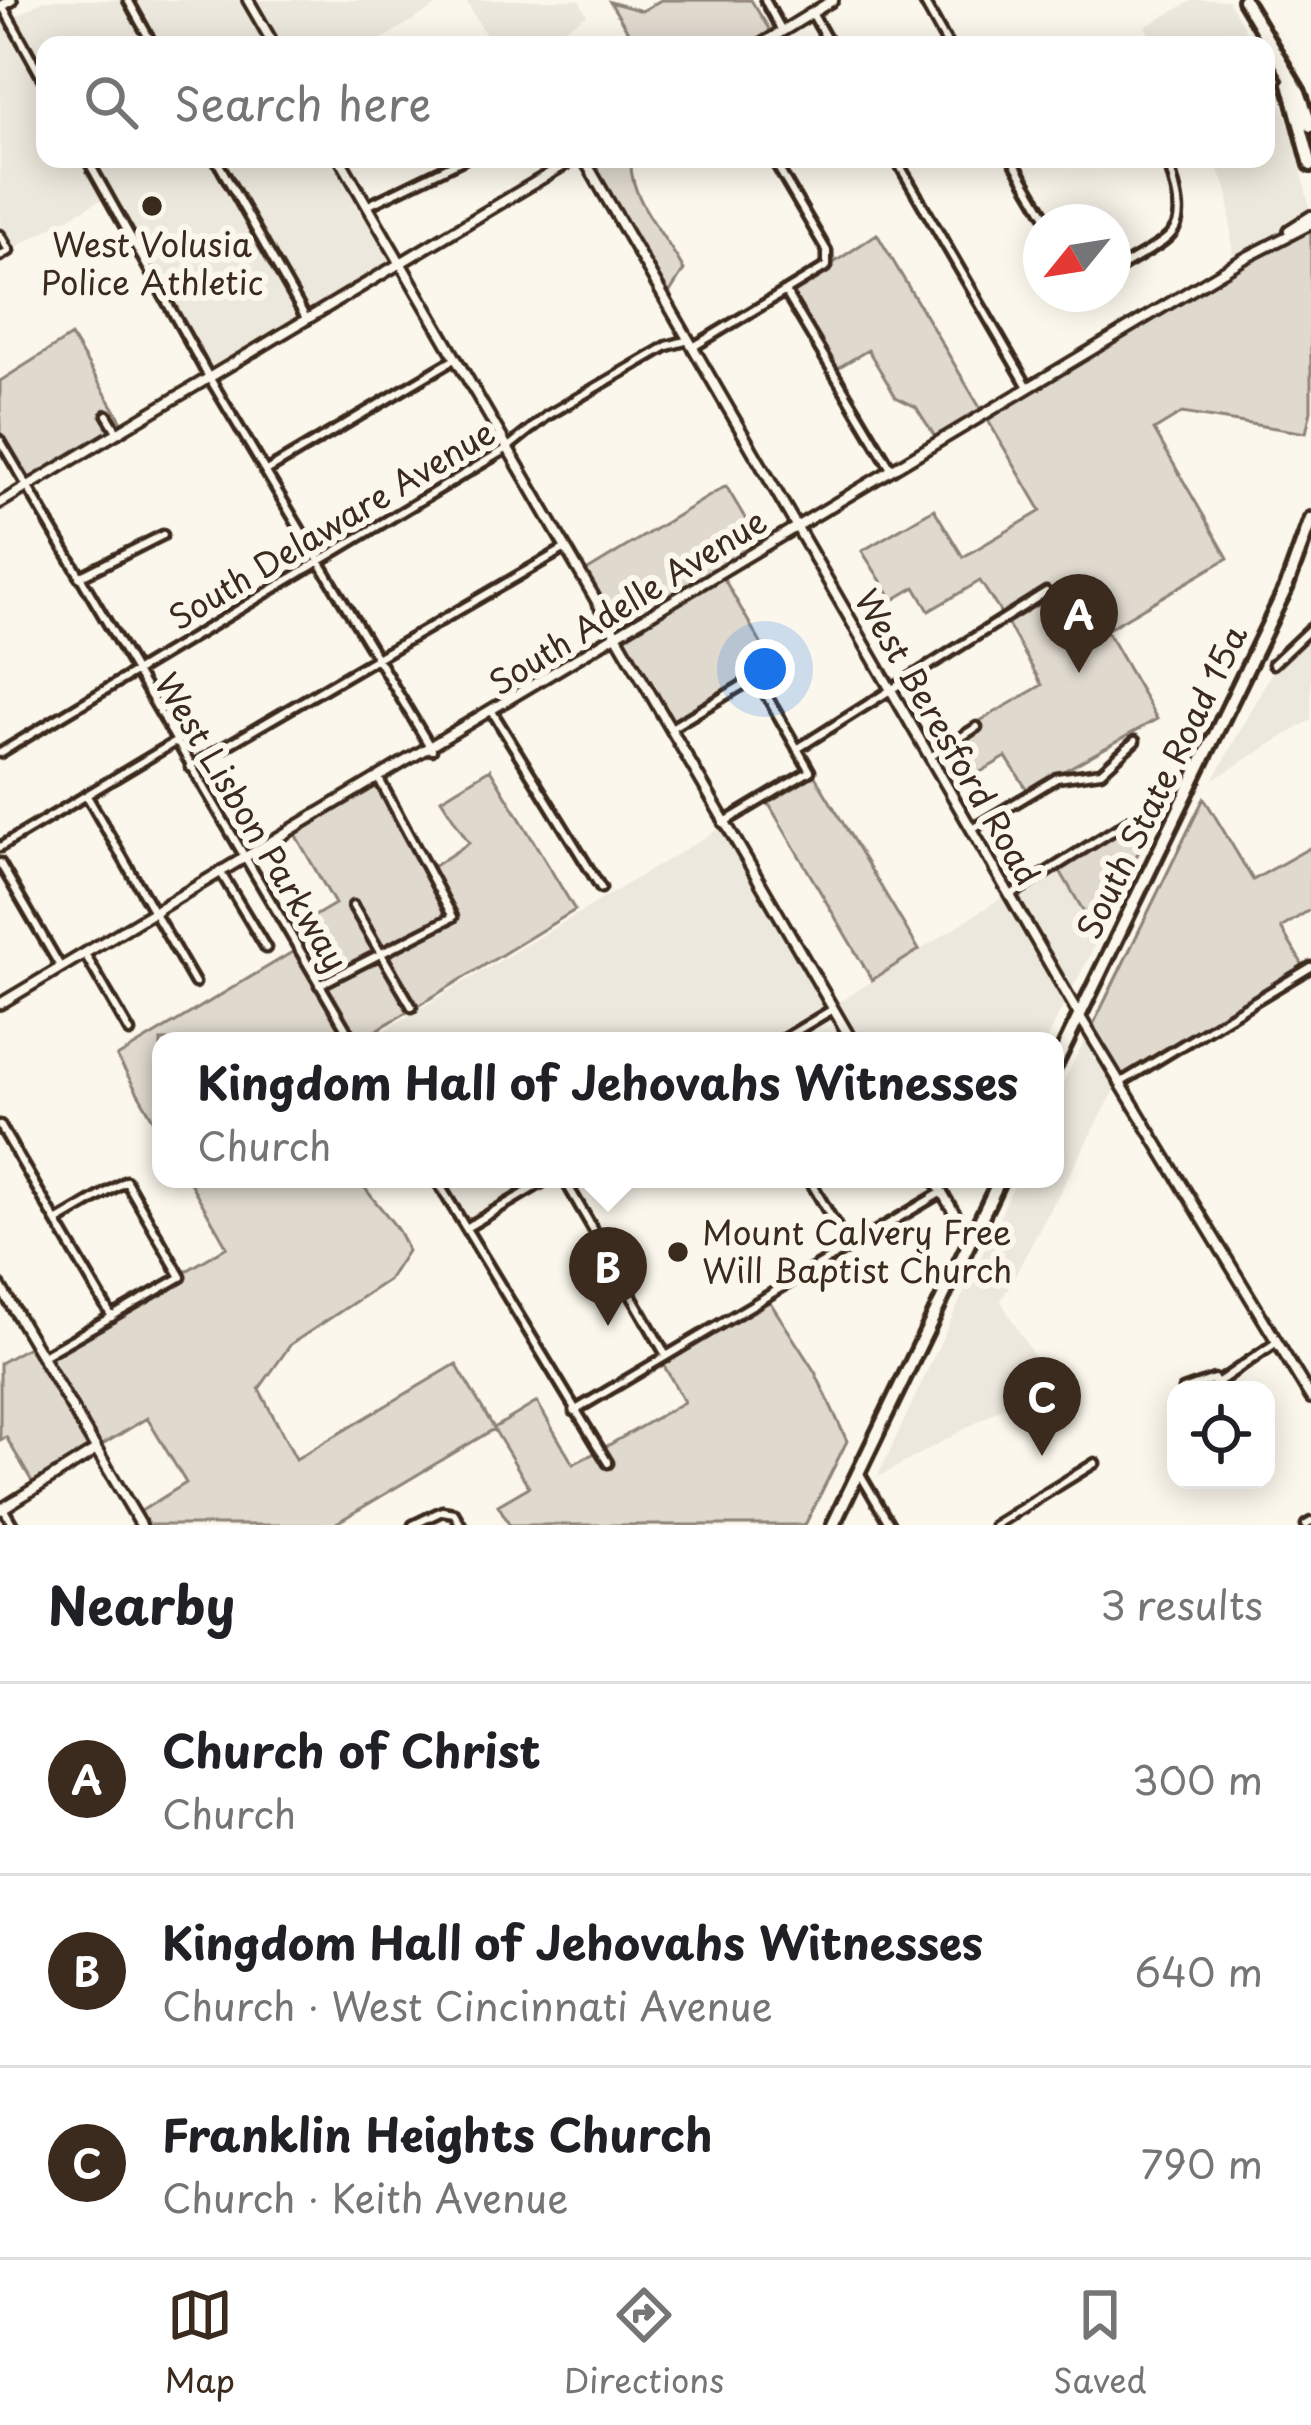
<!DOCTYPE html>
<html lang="en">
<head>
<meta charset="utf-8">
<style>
  :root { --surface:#fff; --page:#f2f2f2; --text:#202124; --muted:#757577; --line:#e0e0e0; --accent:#3b2a1e }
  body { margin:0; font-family:"Playpen Sans",sans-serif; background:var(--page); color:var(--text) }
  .controls { position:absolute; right:36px; bottom:36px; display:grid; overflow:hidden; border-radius:24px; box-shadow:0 6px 30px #0003 }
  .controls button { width:108px; height:108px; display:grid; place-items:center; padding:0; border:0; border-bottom:3px solid var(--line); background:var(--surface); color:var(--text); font:60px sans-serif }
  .compass { position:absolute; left:1023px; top:204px; width:108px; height:108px; border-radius:50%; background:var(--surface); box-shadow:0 6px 30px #0003; rotate:240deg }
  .you { position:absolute; left:765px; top:669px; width:42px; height:42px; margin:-30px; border:9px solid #fff; border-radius:50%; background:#1a73e8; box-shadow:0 0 0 18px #1a73e833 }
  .badge { display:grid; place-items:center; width:78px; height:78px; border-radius:50%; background:var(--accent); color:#fff; font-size:39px; font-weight:700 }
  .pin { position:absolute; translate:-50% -99px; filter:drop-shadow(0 3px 6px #0008) }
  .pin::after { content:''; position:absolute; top:63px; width:42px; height:36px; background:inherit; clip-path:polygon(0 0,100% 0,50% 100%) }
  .popup { position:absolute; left:152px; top:1032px; width:912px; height:156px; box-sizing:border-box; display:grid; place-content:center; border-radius:24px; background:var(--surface); filter:drop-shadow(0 3px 9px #0005); font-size:39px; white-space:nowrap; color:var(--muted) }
  .popup b { font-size:45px; color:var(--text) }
  .popup::after { content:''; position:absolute; left:50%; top:100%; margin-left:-24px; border:24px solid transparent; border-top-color:var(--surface) }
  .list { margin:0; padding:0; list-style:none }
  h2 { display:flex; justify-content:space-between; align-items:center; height:156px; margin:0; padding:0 48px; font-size:51px }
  h2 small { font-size:39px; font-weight:400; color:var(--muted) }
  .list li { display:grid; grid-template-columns:78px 1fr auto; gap:36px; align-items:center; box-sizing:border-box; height:192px; padding:0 48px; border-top:3px solid var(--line) }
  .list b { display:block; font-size:45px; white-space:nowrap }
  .list p { margin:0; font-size:39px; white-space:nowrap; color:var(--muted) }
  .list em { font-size:39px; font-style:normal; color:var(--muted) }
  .icon { flex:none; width:66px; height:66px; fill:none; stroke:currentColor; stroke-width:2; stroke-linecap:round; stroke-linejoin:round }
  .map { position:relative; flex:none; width:1311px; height:1525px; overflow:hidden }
  .search { position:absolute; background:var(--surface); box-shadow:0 6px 30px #0003; left:36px; right:36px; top:36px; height:132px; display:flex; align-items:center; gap:30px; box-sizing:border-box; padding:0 42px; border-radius:24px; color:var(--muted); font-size:45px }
  .sheet { height:732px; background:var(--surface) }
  nav { display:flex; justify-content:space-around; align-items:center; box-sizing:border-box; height:168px; border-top:3px solid var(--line); background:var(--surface); font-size:33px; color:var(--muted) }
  nav a { display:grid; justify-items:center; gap:6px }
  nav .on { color:var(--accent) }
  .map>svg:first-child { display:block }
  .built { fill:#ede8dd }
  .green { fill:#dfd9ce; stroke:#8d8276; stroke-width:3 }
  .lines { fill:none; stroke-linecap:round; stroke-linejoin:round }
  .minor-casing { stroke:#3b2a1e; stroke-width:15 }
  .tertiary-casing { stroke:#3b2a1e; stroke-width:16 }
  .primary-casing { stroke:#3b2a1e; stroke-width:18 }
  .trunk-casing { stroke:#3b2a1e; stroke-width:20 }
  .minor { stroke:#fbf7ec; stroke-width:6 }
  .tertiary { stroke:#fbf7ec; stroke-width:8 }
  .primary { stroke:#fbf7ec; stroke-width:9 }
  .trunk { stroke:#fbf7ec; stroke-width:10 }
  .poi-dot { fill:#3b2a1e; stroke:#fbf7ec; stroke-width:4.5 }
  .labels { text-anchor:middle; stroke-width:12; stroke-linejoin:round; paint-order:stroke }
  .poi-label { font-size:33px; fill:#3b2a1e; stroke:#fbf7ec }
  .street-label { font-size:33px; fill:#3b2a1e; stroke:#fbf7ec }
</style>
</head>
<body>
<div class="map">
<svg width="1311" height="1525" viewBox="0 0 1311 1525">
  <rect width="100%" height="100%" fill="#fbf7ec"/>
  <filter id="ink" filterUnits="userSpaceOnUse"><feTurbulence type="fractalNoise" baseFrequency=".00833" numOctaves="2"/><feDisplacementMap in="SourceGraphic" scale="24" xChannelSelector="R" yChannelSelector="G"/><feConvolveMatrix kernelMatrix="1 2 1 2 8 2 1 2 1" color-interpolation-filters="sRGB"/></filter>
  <g filter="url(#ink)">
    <path class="built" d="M44,0H123L148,45H45V74L14,18Z
      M133,0H244L270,45H157Z
      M253,0H446L372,45H279Z
      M465,0H579L587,15L536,45H492Z
      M1193,0H1228L1254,45H1156L1145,27Z
      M7,22L45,91V159H83L104,198L13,249L0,227V26Z
      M1268,69L1295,139L1311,215L1233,261L1228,192L1213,159H1266Z
      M92,159H211L301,319L212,372Z
      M220,159H335L395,263L308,315Z
      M1311,632V720L1214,779L1280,657Z
      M719,829L824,1005L764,1041H366Z
      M1059,869L1099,938L1071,991L1017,895Z
      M1007,894L1066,1000L1046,1041H857L835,1005Z
      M1087,1036L1117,1086L1001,1301L1049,1382L877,1478L1017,1179H1055V1098Z
      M443,1179H534L466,1220Z"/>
    <path class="green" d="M661,0H751L771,32L750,45H636L610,2L642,11Z
      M589,159L631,163C630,200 667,237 684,270L668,295Z
      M1311,223V410L1306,433L1182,413L1154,430L1228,558L1106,630L1157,719L1028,791L1006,757L953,788L936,758L981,728L978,722L1042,685L1006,621L1051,593L1047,588L1002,615L980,581L929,611L915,587L893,600L862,551L934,509L963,557L1041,511L986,417Z
      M877,234L982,411L936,438L916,407L896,397L868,350L836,369L790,292Z
      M71,336L124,425L30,479L0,434V381Z
      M726,486L761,545L618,634L583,573Z
      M723,577L775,668L760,677L757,673L670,725L621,640Z
      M490,769L575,910L416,1007L386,952L457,918L431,868L469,843L441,799Z
      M813,773L919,950L872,980L767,801Z
      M378,786L447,915L382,946L354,901L349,906L375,950L320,980L291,930L335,904L295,834Z
      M1204,798L1253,880L1311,847V909L1281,928L1304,967L1122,1078L1092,1027Z
      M1161,803L1103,929L1099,938L1059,869Z
      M294,951L347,1040L161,1041V1133L117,1057Z
      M379,956L409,1011L358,1041L324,986Z
      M188,1179H359C375,1206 399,1222 407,1251L388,1280L291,1344L259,1389L296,1459L456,1364L494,1428L537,1402L573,1464L595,1453L607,1468L613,1463L602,1449L684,1402L662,1362L768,1299L815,1372L847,1441L805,1525H510L498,1505L529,1487L494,1429L333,1525H146L138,1513L186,1483L147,1418L99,1447L47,1358L185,1278L183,1273L227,1247Z
      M30,1346L91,1450L34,1485L6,1437L0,1440V1363Z"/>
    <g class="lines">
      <g class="minor-casing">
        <path id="minor" d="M128,0L153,45
          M765,0L782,31
          M923,0L948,45
          M3,7L45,83
          M812,13L830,45
          M572,45H573
          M87,159L206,372L432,750
          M216,159L307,320
          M896,159L1028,387
          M1012,159L1049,222
          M367,206L464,159
          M0,235L9,251L0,256
          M1113,272C1179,231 1192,239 1167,159
          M785,291L891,469
          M693,347L827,266V251L773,159
          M107,415L118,433
          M0,440L353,1041
          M268,470L455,359
          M79,577L163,535
          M1273,664L1311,628
          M493,713L601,888
          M671,728L756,677L810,771L723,823
          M797,749L1046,592
          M0,753L506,449L547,416L667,346L689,340
          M930,757L977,727
          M190,767L564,549
          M87,796L195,983
          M972,829L1057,778L1101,772L1135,741
          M0,847L175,742
          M0,863L61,968
          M221,873L266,948
          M1012,894L1133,818
          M353,906L412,1007
          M85,954L130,1032
          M319,985L453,917L380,781
          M780,1041L833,1009
          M1120,1083L1311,967
          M0,1125L112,1317
          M436,1179L608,1463
          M564,1179L666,1355
          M809,1179L849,1248
          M466,1228L548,1179
          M41,1357L181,1277L126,1181L58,1221
          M1183,1390L1214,1379
          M1207,1390L1277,1342
          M574,1411L942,1192
          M859,1472L890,1525
          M3,1508L13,1525
          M413,1525L442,1511L454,1513L461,1525
          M995,1525L1095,1463
          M1306,1525L1311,1522"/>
      </g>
      <g class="tertiary-casing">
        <path id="tertiary" d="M248,0L274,45
          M760,45L833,0
          M340,159L852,1041
          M584,159L1079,1015L1311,1398
          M1289,230L1311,216
          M0,503L574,159
          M0,1004L1245,258L1311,224
          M934,1179L970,1239
          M0,1286L141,1525
          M0,1510L96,1450"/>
      </g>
      <g class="primary-casing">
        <path id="primary" d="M0,7L11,0"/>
      </g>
      <g class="trunk-casing">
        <path id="trunk" d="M1244,0L1299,92L1311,126
          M1289,83L1311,165
          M1055,1066L1286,588L1311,519
          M833,1525L1000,1179"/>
      </g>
      <use href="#minor" class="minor"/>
      <use href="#tertiary" class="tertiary"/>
      <use href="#primary" class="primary"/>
      <use href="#trunk" class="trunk"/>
    </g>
  </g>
  <g class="poi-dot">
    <circle cx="152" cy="206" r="12"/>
    <circle cx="678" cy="1252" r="12"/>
  </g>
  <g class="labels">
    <g class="poi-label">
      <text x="152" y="257">West Volusia<tspan x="152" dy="38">Police Athletic</tspan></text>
      <text x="702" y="1245" text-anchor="start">Mount Calvery Free<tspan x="702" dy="38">Will Baptist Church</tspan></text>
    </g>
    <g class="street-label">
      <text transform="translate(332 525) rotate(-31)" y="12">South Delaware Avenue</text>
      <text transform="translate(628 602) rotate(-32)" y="12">South Adelle Avenue</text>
      <text transform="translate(947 737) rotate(60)" y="12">West Beresford Road</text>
      <text transform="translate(1162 782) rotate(-64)" y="12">South State Road 15a</text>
      <text transform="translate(251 822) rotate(59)" y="12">West Lisbon Parkway</text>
    </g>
  </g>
</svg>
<div class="controls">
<button><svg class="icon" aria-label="locate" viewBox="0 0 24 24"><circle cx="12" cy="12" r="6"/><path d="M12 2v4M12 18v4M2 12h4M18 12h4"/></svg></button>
</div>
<svg class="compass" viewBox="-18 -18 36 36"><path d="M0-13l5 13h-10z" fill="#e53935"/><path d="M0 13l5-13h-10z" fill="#757577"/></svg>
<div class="you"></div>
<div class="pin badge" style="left:1079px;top:673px">A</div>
<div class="pin badge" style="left:608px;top:1326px">B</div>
<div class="popup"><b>Kingdom Hall of Jehovahs Witnesses</b>Church</div>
<div class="pin badge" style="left:1042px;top:1456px">C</div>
<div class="search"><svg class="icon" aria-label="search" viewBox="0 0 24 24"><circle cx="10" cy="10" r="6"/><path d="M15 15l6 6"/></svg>Search here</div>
</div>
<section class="sheet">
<h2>Nearby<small>3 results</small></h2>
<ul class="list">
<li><span class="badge">A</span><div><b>Church of Christ</b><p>Church</p></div><em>300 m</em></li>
<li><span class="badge">B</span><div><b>Kingdom Hall of Jehovahs Witnesses</b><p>Church · West Cincinnati Avenue</p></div><em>640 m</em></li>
<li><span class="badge">C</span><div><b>Franklin Heights Church</b><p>Church · Keith Avenue</p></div><em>790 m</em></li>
</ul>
</section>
<nav>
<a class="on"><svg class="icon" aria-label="map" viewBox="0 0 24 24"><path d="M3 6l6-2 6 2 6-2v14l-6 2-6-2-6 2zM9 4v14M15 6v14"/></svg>Map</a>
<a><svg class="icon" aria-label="directions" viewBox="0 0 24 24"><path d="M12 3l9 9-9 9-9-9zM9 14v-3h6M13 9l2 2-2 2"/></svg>Directions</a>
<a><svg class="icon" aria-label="saved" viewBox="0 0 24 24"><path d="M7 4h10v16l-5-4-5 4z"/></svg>Saved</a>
</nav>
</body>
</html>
